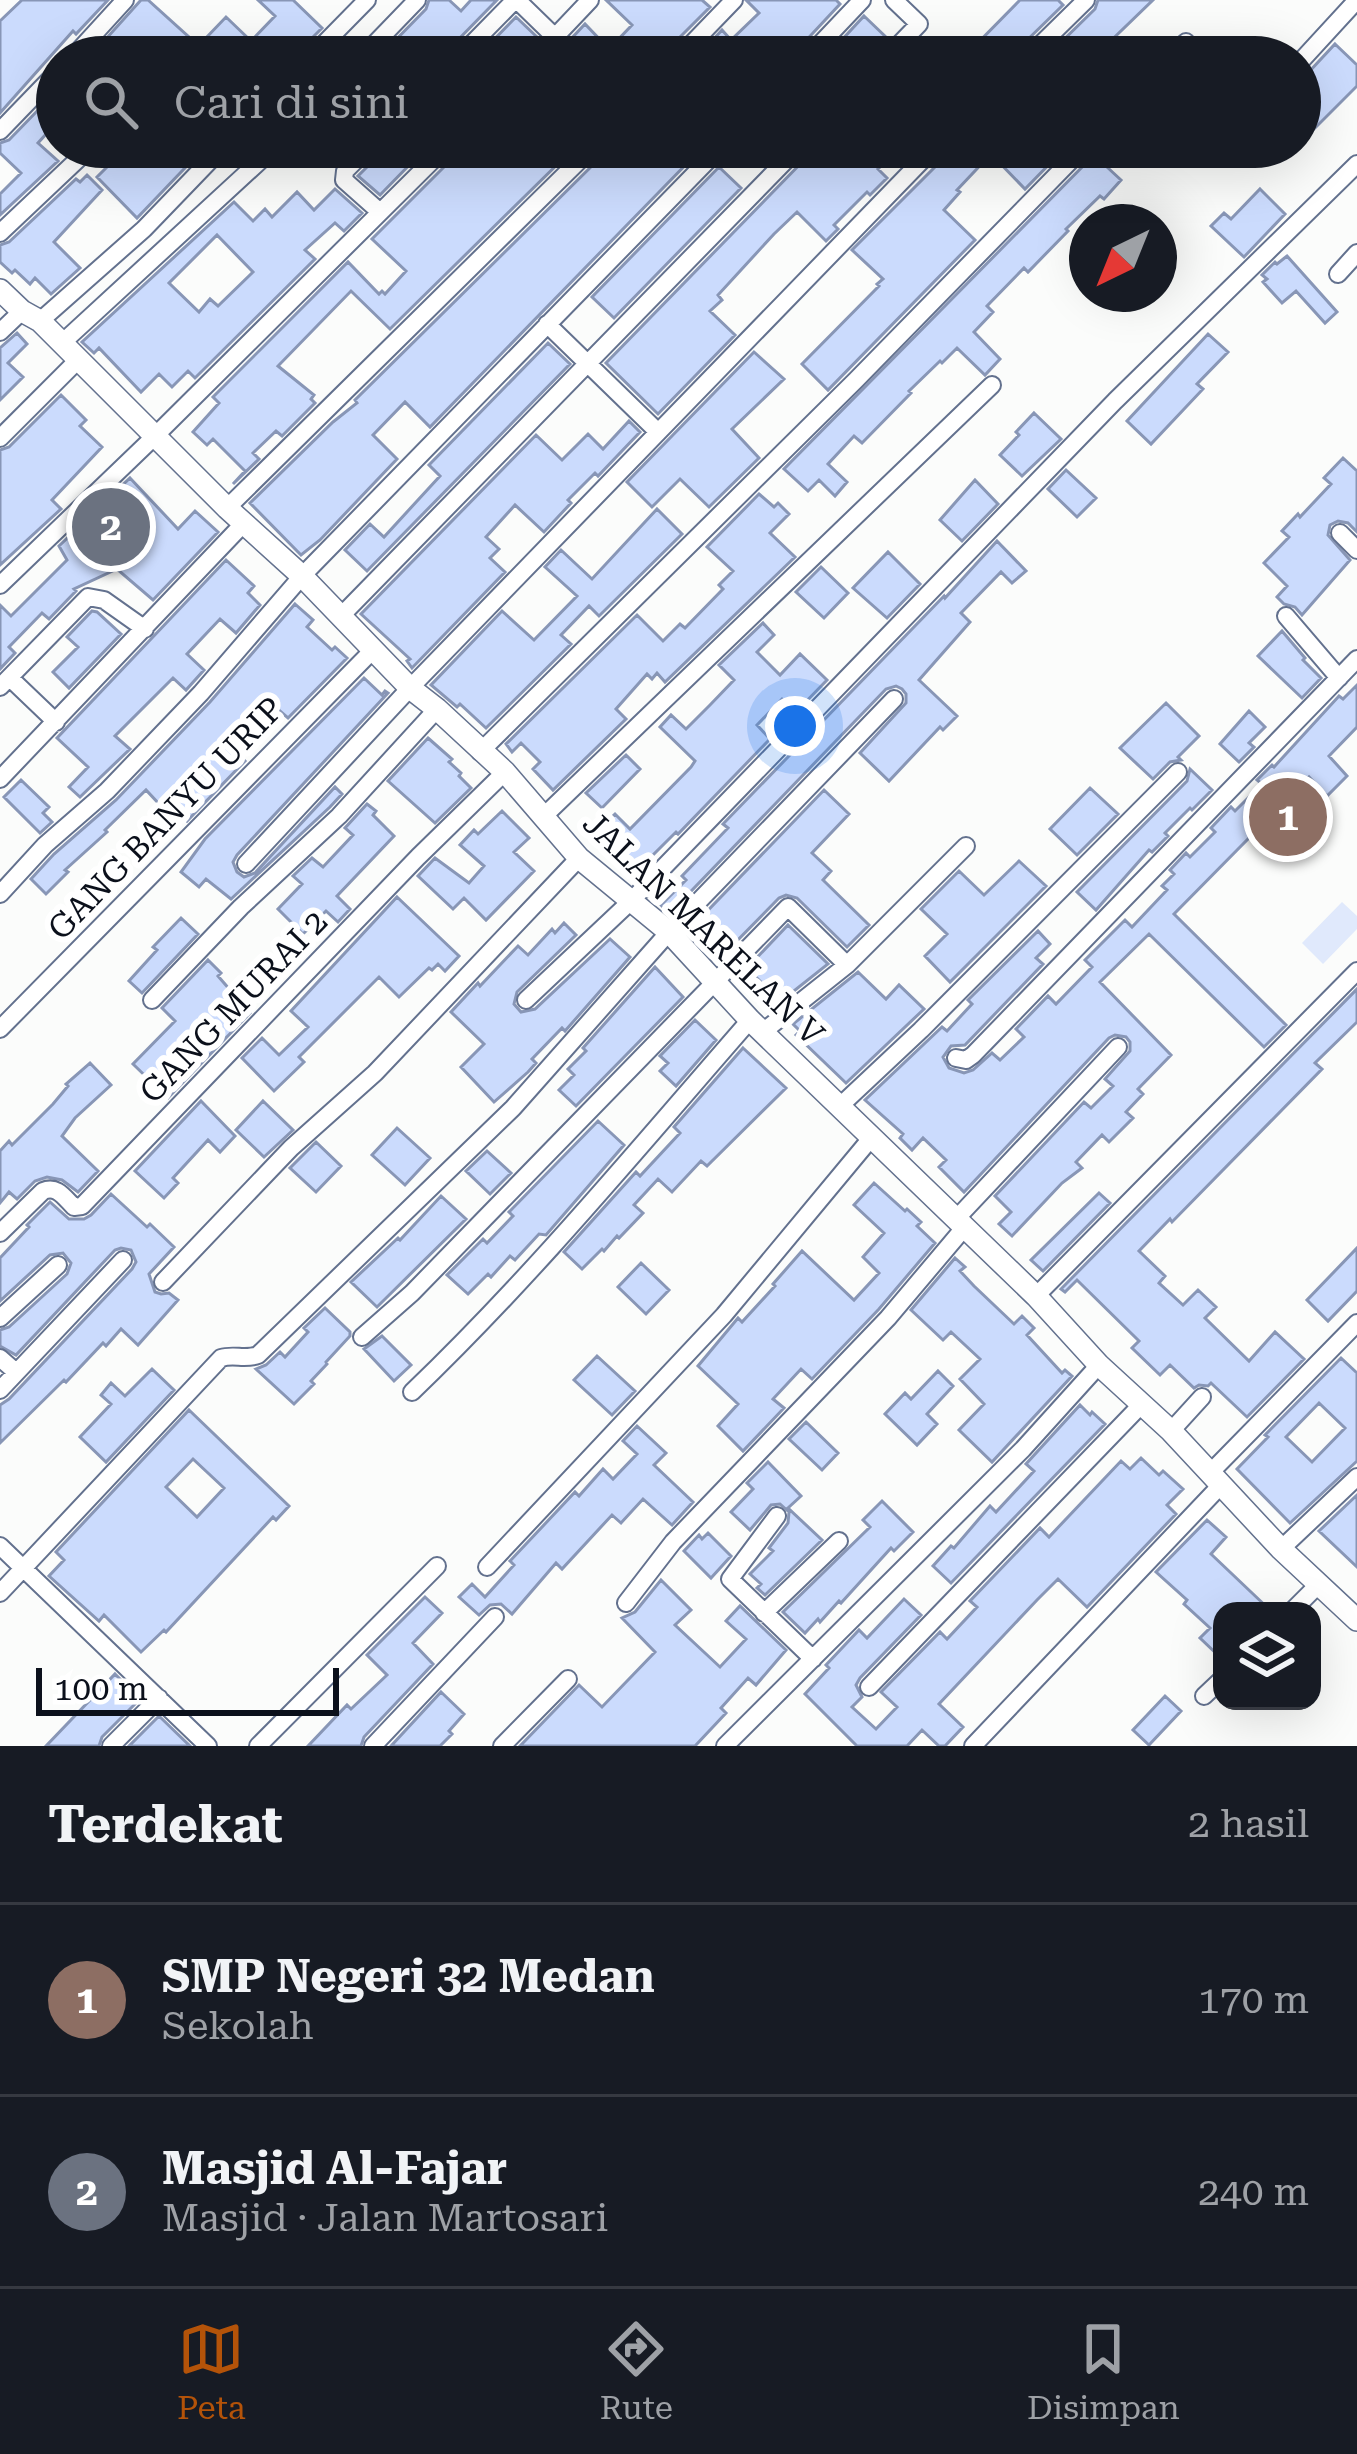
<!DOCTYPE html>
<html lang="id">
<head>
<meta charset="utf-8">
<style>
  :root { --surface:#171b24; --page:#242831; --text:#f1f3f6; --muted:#9ea1a6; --line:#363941; --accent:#b45309 }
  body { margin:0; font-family:"Roboto Serif",serif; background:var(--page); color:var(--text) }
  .controls { position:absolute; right:36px; bottom:36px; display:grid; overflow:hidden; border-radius:24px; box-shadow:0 12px 48px #0002 }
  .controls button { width:108px; height:108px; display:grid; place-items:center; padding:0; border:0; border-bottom:3px solid var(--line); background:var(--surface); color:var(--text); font:60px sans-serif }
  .compass { position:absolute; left:1069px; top:204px; width:108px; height:108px; border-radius:50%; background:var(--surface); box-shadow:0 12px 48px #0002; rotate:223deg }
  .scale { position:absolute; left:36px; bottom:30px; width:303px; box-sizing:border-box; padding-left:12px; border:6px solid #0b101b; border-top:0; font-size:33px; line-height:42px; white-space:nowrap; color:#0b101b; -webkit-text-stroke:9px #fff; paint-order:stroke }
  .you { position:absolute; left:795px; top:726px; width:42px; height:42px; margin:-30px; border:9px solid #fff; border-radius:50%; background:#1a73e8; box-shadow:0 0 0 18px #1a73e833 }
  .badge { display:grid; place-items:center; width:78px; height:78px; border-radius:50%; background:var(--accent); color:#fff; font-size:39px; font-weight:700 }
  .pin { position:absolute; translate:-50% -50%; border:6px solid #fff; box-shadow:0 3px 12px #0006 }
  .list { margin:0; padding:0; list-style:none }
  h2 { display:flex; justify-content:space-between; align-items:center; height:156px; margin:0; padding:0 48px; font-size:51px }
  h2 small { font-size:39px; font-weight:400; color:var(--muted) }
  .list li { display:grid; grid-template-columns:78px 1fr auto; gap:36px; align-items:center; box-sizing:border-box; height:192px; padding:0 48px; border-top:3px solid var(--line) }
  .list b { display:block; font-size:45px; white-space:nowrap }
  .list p { margin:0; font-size:39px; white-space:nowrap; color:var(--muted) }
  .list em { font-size:39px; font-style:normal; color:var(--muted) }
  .icon { flex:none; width:66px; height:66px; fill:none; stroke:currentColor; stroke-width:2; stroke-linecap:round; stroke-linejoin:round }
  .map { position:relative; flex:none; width:1357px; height:1746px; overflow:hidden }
  .search { position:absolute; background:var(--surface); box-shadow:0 12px 48px #0002; left:36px; right:36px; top:36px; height:132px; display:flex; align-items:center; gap:30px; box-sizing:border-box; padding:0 42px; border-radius:66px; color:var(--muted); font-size:45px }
  .sheet { height:540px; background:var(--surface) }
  nav { display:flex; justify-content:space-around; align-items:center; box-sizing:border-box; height:168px; border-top:3px solid var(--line); background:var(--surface); font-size:33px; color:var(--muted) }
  nav a { display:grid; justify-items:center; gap:6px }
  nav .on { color:var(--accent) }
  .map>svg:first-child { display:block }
  .green { fill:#e0e9fc }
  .building { fill:#cbdbfd; stroke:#8896b6; stroke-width:3; fill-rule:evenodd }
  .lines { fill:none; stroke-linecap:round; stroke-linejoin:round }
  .minor-casing { stroke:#63718e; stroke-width:20 }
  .tertiary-casing { stroke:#63718e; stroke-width:24 }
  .minor { stroke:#fff; stroke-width:16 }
  .tertiary { stroke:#fff; stroke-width:21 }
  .labels { text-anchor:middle; stroke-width:12; stroke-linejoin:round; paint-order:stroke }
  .street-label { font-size:33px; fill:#0b101b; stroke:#fff }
</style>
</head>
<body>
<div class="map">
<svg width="1357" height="1746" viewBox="0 0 1357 1746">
  <rect width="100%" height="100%" fill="#fbfcfb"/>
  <path class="green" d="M1342,902L1357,916V929L1323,964L1302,943Z"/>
  <path class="building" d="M22,0H108L76,34L73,31L0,113V21Z
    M141,0H148L190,38L177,48L174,57H102L95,51Z
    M258,0H293L322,28L302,48L299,57H217L208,48L204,40L226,17L251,41L275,16Z
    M429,0H449L461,11L471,0H497L450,48L447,57H385L382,54L426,9Z
    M606,0H702L710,7L660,57H554L585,24L609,49L632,25Z
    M746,0H836L840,4L799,48L796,57H697L722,30L731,40L759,13Z
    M1020,0H1058L1063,5L1019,48L1016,57H964Z
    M1098,0H1153L1094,57H1046L1095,9Z
    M864,16L887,38L877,49L875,57H826Z
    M516,17L537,37L526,49L524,57H477Z
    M1335,44L1357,65V86L1300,143V74H1307Z
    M41,107L57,122L38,143L58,161L0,215V194L21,173L0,153V143L9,140Z
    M118,147H161L172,158L182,147H205L137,218L97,177L115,159L111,155Z
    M381,147H411L419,155L380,195L358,176L378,156Z
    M458,147H575L390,329L351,291L278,366L314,395L311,399L315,403L282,436L276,431L253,453L259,459L233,484L245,471L213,439L207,445L193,432L219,403L213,397L348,262L379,294L382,291L385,294L406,271L372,239L455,156Z
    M605,147H699L701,149L430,427L405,402L373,435L397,459L320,540L301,555L250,503L333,422L357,403L355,400L602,156Z
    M811,147H875L888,159L878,169L887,178L870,195L867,192L834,225L838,229L826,241L797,212L774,234L718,295L722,300L710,311L735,335L658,414L606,363L808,156Z
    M955,147H1066L1025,189L991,154L957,190L960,192L944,210L975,240L828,390L802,364L879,286L877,284L883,279L852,250Z
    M1094,155L1121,180L1104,199L1100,196L1066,229L1068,231L1028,272L1024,268L987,306L993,312L974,332L1000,359L985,375L957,348L942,363L940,361L909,391L911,393L862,443L854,436L828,464L847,482L835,496L819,480L808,491L784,469Z
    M719,167L741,188L614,318L592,297Z
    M87,175L102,190L54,242L80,268L51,294L35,278L30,284L15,270L12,273L0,262V245L9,242L76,179L80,182Z
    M335,189L362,213L344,231L335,223L305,250L315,259L195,378L188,371L172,387L159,374L141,392L99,348L94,353L82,342L234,202L253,221L265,209L272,217L297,192L314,210ZM217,235L253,272L218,306L210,299L199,312L169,283Z
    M1260,189L1285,214L1244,257L1211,226L1224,213L1231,219Z
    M1287,256L1337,312L1325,323L1296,291L1282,303L1263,282L1267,279L1262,275L1275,262L1277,264Z
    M17,333L27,344L8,363L23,377L0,400V348Z
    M1208,334L1228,352L1197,384L1203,389L1151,444L1127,421Z
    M548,343L570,364L367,571L345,550L370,524L384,537L440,476L429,465Z
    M754,352L784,379L732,429L759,458L709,507L680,479L652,507L627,482Z
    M61,395L86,420L80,426L102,447L52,500L61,509L0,565V450L9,447Z
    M1034,413L1061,439L1022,476L1000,455L1019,435L1016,432Z
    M629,421L640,432L598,476L595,473L568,500L571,503L544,532L515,505L486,537L499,549L490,558L505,572L412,668L407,661L410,659L361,614L536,435L562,460L588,434L603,449Z
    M1343,458L1357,471V532L1348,523L1338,521L1330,525L1328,535L1350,560L1302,615L1295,607L1284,604L1277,597L1287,586L1264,563L1289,537L1282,531L1298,514L1300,517L1331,484L1324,478Z
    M1066,470L1096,498L1077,517L1048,489Z
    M130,478L178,529L195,511L218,532L153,600L117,569L74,589L76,591L49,619L42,613L9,647L15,653L0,669V605L11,616L67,560L59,546Z
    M975,480L998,504L962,541L940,520Z
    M759,494L774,507L778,503L789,514L770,533L795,557L665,682L657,673L652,679L647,674L616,709L626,719L553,790L533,769L540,762L521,743L512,752L506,744L637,615L663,641L680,624L685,628L723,589L719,585L733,571L707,547Z
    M657,509L682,534L599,616L589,606L561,635L571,644L486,728L460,704L457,707L431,685L502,611L534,640L577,596L545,567L561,550L592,579Z
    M997,541L1026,571L1012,583L1001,572L961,613L970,622L919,680L957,716L943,730L940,727L889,781L860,753L906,703V694L902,689L896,686L886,689L670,913L666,910L661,905L686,880L682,876L728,828L723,824L944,596L945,598Z
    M888,552L920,584L887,618L853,588Z
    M226,560L254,586L248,593L260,605L236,633L220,619L187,654L204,670L186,690L173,678L115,736L130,749L80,797L69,787L88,767L57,738Z
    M821,567L848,593L824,618L796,592Z
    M295,604L313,620L307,627L332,650L335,647L347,658L288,718L265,698L230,735L233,738L228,744L245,761L187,821L182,816L176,822L146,790L105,830L107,832L65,870L68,872L46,894L31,879L54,854L116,800L210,702Z
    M92,611L97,612L121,634L69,688L53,672L78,647L67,637Z
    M763,623L774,635L757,652L780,675L800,654L827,680L796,712L782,699L757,725L770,739L678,834L676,832L650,858L652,861L635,878L592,836L615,814L630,829L691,767L695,761L660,727L671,715L686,729L710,705L734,680L719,665Z
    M1282,631L1305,658L1303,660L1321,678L1302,698L1258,656Z
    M364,678L382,695L385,691L388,693L237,855L233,862L237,872L244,877L255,873L335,787L342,794L330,807L231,899L206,879L199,887L181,872L205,839Z
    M1357,685V727L1329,756L1347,776L1327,796L1309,777L1174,914L1286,1025L1264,1047L1149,934L1100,982L1171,1055L1138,1089L1143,1094L1126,1112L1133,1118L1109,1142L1102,1135L1076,1162L1082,1168L1062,1183L1012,1236L999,1224L1011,1212L995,1196L1084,1102L1091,1108L1113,1086L1105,1079L1130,1051V1042L1126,1037L1115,1035L1109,1038L964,1192L939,1167L946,1160L923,1138L912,1150L900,1138L903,1134L865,1100L942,1027L947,1031L972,1004L968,1000L1038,931L1050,944L1036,958L1043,964L965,1045L951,1046L943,1057L949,1068L964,1073L973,1070L992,1053L1000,1060L1024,1037L1016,1029L1048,996L1056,1004L1092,967L1085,960L1125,920L1132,927L1167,890L1162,886L1174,874L1170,870L1186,853L1190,857L1215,832L1211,828L1231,807L1235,811L1262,784L1257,780L1272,765L1274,767L1339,696L1343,699Z
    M1166,703L1199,736L1178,757L1181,760L1170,762L1153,779L1120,748Z
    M1249,711L1265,727L1249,743L1254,747L1239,762L1220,744Z
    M428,738L452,759L449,762L461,773L459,776L471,788L435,823L388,781Z
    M626,755L640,769L602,808L586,793Z
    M1190,769L1212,790L1192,810L1190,808L1165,833L1168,836L1152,852L1149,850L1096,910L1077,892L1187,781Z
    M21,780L49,807L43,813L52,822L40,833L4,797Z
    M1090,788L1118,814L1077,855L1050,829Z
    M824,790L849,814L812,853L831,871L823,880L869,925L847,947L797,898L786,895L779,898L723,955L717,949L714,952L690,929Z
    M367,804L376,811L373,815L394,836L337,896L350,909L338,922L326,911L303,934L278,909L302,884L293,876L312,858L323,867L353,835L345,828Z
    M502,811L529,838L514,852L534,871L486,920L464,898L453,909L418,876L435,858L469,883L484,866L460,845L474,830L478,834Z
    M1019,861L1046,886L950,982L925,956L947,934L921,909L959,871L984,895Z
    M397,897L459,956L445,971L438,964L432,970L429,968L399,997L379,977L299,1057L304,1062L274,1091L242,1058L262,1038L279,1055L308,1027L291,1011Z
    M181,918L198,934L142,993L129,981L157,950L153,947Z
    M564,923L576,935L517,992L514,1004L521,1012L535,1009L610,939L630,957L565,1031L562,1028L532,1059L536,1063L528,1072L494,1102L461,1067L484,1044L451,1012L478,983L480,986L518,946L528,955L552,929L555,933Z
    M788,925L828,964L775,1006L759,991L764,985L747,968Z
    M208,960L221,973L218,976L250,1013L168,1098L133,1064L175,1021L162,1008Z
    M655,967L683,997L576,1106L559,1090L574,1075L568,1069L586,1051L583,1048Z
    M858,972L886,999L899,985L924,1009L846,1083L796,1035L800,1031L793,1024Z
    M1357,989V1022L1315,1063L1322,1069L1172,1222L1170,1219L1139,1251L1165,1276L1159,1283L1183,1305L1198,1290L1216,1307L1205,1318L1249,1361L1275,1332L1304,1359L1247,1417L1211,1383L1208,1386L1199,1385L1194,1388L1170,1365L1160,1375L1132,1348L1139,1341L1077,1280L1065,1292L1061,1289Z
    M695,1020L716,1040L676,1086L660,1071L668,1063L660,1056Z
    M743,1048L786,1088L707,1166L701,1161L672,1192L658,1179L634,1205L643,1213L619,1238L617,1236L604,1251L602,1249L582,1269L564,1252L636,1172L640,1176L680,1133L674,1127Z
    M90,1063L111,1085L75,1118L62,1136L98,1171L78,1192L62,1180L47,1177L35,1181L17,1199L9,1192L0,1203V1151L9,1141L12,1145L53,1104L68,1086L66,1084Z
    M201,1101L235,1136L220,1152L208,1140L173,1178L178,1183L164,1198L135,1171Z
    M263,1101L293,1130L264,1157L236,1130Z
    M598,1121L624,1145L546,1235L539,1234L515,1260L510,1256L491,1277L488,1274L468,1294L447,1275L483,1239L487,1243L513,1216L509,1212Z
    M397,1128L430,1158L405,1185L372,1155Z
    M316,1142L341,1166L316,1192L290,1168Z
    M487,1151L511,1173L490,1194L466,1171Z
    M874,1183L905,1211L907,1209L921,1222L917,1226L935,1243L879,1309L812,1379L801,1369L773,1399L784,1408L743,1451L718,1426L738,1404L698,1366L738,1318L742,1322L775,1286L773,1284L802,1251L854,1300L879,1273L863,1257L884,1233L854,1205Z
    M1099,1193L1110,1203L1043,1271L1031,1260Z
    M111,1194L147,1227L150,1224L174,1247L149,1274L155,1292L161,1294L169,1293L178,1300L138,1345L121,1329L106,1346L103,1343L66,1382L64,1380L0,1443V1405L9,1399L132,1269L136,1262L131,1250L121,1248L115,1250L16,1355L0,1346V1330L9,1327L67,1274L71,1263L63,1253L50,1255L0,1301V1258L29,1227L27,1225L50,1202L69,1219H84L91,1215Z
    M441,1196L466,1219L377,1307L351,1282L398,1238L400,1240Z
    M1357,1248V1291L1328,1321L1307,1300Z
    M955,1258L965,1267L960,1271L974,1286L1014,1324L1022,1316L1034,1328L1027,1335L1062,1373L1065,1370L1072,1376L992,1462L959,1430L984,1404L960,1379L980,1359L951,1332L943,1340L911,1310Z
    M641,1263L669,1290L646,1314L618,1287Z
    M325,1308L350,1332V1336L326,1362L327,1364L311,1381L314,1384L294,1404L256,1369L266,1365L280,1352L285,1357L308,1332L304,1328Z
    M382,1336L411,1365L394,1381L364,1349Z
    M597,1356L635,1391L612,1415L574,1380Z
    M1341,1358L1357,1373V1461L1290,1523L1237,1469L1268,1437L1265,1435ZM1319,1403L1345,1428L1312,1462L1286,1437Z
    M152,1369L174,1390L106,1462L80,1437L111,1404L101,1395L111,1383L125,1396Z
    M938,1371L953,1386L927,1414L937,1424L917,1445L885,1414L905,1393L911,1399Z
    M1080,1405L1090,1415L1092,1412L1105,1424L951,1583L933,1566L951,1546L954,1548L990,1506L996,1512L1034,1471L1026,1464Z
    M189,1410L289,1506L276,1520L273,1517L166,1632L164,1630L141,1652L104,1615L99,1621L49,1576L64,1560L56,1552ZM193,1459L224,1488L197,1517L166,1487Z
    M806,1422L838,1453L822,1470L789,1439Z
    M637,1426L666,1453L654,1465L693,1502L672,1525L643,1499L621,1523L612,1515L562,1569L556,1563L512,1614L501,1604L490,1605L479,1615L459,1597L472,1584L485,1597L514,1565L510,1561L575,1492L579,1496L603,1469L613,1479L637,1454L623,1441Z
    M1141,1458L1159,1475L1163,1471L1183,1489L1167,1505L1176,1514L1087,1607L1058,1579L1037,1600L939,1704L963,1727L945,1746H939L922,1730L907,1746H857L805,1694L829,1668L826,1665L859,1630L867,1638L904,1599L921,1615L860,1678L856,1685L862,1697L852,1707L876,1729L897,1707L881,1692L940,1632L947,1639L977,1607L970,1601L1040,1528L1049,1537L1121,1461L1130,1469Z
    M768,1462L801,1496L788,1508L822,1540L765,1595L757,1588L761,1584L750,1574L773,1551L769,1548L788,1523L789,1512L780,1504L771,1505L750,1530L731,1512L753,1489L747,1483Z
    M1357,1495V1567L1319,1531Z
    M882,1501L913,1532L894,1551L891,1548L841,1603L839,1601L820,1622L818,1619L805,1633L783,1612L870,1527L863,1520Z
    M1207,1520L1226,1537L1211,1554L1271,1611H1222V1659L1200,1638L1210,1628L1184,1604L1187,1600L1156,1572Z
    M708,1533L731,1556L711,1578L684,1551L699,1535L702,1539Z
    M661,1580L691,1610L675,1625L720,1667L746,1639L726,1621L740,1606L786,1650L756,1685L748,1678L721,1708L726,1713L695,1746H520L579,1685L602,1707L655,1652L622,1618L635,1612Z
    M425,1597L442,1613L413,1643L433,1664L364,1737L361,1746H308L347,1705L351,1709L387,1675L367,1655Z
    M115,1674L140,1699L102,1737L99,1746H46Z
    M441,1692L464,1714L449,1731L452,1734L440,1746H391Z
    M1165,1696L1181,1711L1149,1745L1133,1730Z
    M159,1716L190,1746H129Z"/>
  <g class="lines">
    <g class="minor-casing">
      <path id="minor" d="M517,0L556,38
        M73,57L125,0
        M186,57L195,49
        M311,57L367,0
        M362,57L417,0
        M459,57L515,0
        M536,57L590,0
        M679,57L734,0
        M808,57L862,0
        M887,57L919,24L894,0
        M1028,57L1086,0
        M1171,57L1186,42
        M1300,62L1357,0
        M0,131L57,72
        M369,147L345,171L344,180L380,212
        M0,233L91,147
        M1338,274L1357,253
        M40,321L144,229L223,147
        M547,324L657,431
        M0,332L22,311
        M62,343L275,147
        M0,438L79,359
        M227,508L593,147
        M1340,533L1357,550
        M0,585L155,436L446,147
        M341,616L799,147
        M1286,616L1339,678
        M10,678L56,722
        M0,687L88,597L104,600L145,629
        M480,752L856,380L1084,147
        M0,779L244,523
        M544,816L992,385
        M246,864L410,688L935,147
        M0,894L45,845L107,791L201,693L302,576L721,147
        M152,1000L241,907L339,816L437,709
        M526,1000L631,901L1115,401L1357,164
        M0,1029L373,650
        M764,1031L847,965L966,846
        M956,1058L966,1060L973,1055L1357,659
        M840,1106L921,1030L1178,772
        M956,1219L1118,1047
        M0,1233L43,1191C57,1185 64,1197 74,1207L82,1206L418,857L505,772
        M163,1282L291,1148L375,1073L579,858
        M1036,1296L1357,971
        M0,1318L58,1265
        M362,1337L412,1293L788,907L847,965
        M0,1358L16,1372
        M0,1390L123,1260
        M412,1392C533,1276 640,1146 750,1020
        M1171,1431L1202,1397
        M1211,1472L1357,1323
        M777,1516L730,1579L813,1659
        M0,1546L208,1746
        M1281,1549L1357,1477
        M487,1567L724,1315L872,1137
        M0,1593L221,1358C234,1354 245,1360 258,1355L513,1108L669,932L894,699
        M626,1603L673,1542L888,1318L964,1228
        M1292,1611L1319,1584
        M764,1613L839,1541
        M869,1687L1141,1405
        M1204,1696L1222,1679
        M111,1746L159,1698
        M258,1746L437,1566
        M373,1746L495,1617
        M502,1746L568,1679
        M725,1746L1023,1449L1099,1365
        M973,1746L1222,1484"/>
    </g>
    <g class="tertiary-casing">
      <path id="tertiary" d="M0,290L22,311L40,321L227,508L302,576L410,688L437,709L505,772L579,858L669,932L750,1020L1036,1296L1099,1365L1171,1431L1281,1549L1357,1620"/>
    </g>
    <use href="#minor" class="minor"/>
    <use href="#tertiary" class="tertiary"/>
  </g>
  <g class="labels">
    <g class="street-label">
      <text transform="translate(165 818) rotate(-46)" y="12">GANG BANYU URIP</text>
      <text transform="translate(704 928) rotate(44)" y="12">JALAN MARELAN V</text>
      <text transform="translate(233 1006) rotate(-46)" y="12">GANG MURAI 2</text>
    </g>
  </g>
</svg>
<div class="controls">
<button><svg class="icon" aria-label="layers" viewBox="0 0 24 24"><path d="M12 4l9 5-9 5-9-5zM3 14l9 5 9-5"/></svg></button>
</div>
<svg class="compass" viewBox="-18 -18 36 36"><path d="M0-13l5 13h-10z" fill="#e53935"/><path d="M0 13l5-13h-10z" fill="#9ea1a6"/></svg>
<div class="scale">100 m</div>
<div class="you"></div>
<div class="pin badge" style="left:1288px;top:817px;background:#8d6e63">1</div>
<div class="pin badge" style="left:111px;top:527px;background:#6b7280">2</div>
<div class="search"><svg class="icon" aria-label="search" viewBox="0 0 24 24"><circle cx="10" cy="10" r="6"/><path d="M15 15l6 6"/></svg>Cari di sini</div>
</div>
<section class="sheet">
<h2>Terdekat<small>2 hasil</small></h2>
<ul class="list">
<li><span class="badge" style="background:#8d6e63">1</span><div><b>SMP Negeri 32 Medan</b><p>Sekolah</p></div><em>170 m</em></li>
<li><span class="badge" style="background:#6b7280">2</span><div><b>Masjid Al-Fajar</b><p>Masjid · Jalan Martosari</p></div><em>240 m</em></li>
</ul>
</section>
<nav>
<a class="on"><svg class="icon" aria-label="map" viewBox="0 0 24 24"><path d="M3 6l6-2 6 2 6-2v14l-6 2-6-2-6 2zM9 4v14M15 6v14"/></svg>Peta</a>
<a><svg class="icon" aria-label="directions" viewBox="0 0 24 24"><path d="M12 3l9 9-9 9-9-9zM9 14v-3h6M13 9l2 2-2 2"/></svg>Rute</a>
<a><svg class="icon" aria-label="saved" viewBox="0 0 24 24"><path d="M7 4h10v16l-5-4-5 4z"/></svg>Disimpan</a>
</nav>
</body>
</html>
